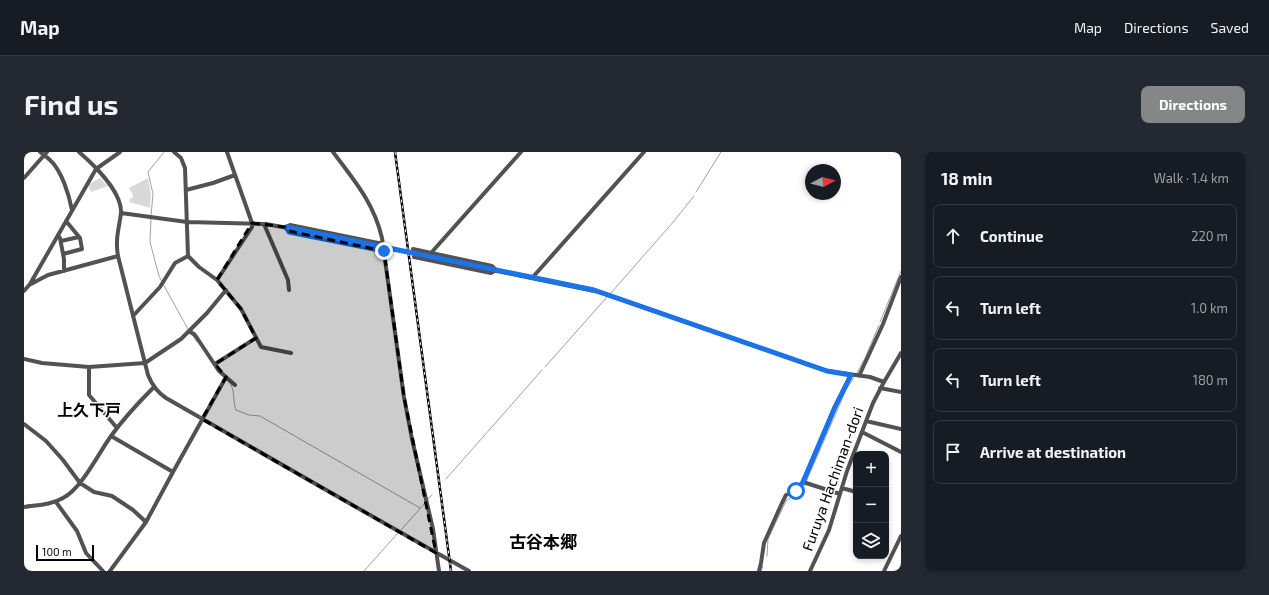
<!DOCTYPE html>
<html lang="en">
<head>
<meta charset="utf-8">
<style>
  :root { --surface:#171b24; --page:#242831; --text:#f1f3f6; --muted:#9ea1a6; --line:#363941; --accent:#858687 }
  body { margin:0; font-family:"Exo 2","Noto Sans JP",sans-serif; background:var(--page); color:var(--text) }
  .controls { position:absolute; right:12px; bottom:12px; display:grid; overflow:hidden; border-radius:8px; box-shadow:0 2px 6px #0003 }
  .controls button { width:36px; height:36px; display:grid; place-items:center; padding:0; border:0; border-bottom:1px solid var(--line); background:var(--surface); color:var(--text); font:20px sans-serif }
  .compass { position:absolute; left:781px; top:12px; width:36px; height:36px; border-radius:50%; background:var(--surface); box-shadow:0 2px 6px #0003; rotate:83deg }
  .scale { position:absolute; left:12px; bottom:10px; width:58px; box-sizing:border-box; padding-left:4px; border:2px solid #000; border-top:0; font-size:11px; line-height:14px; white-space:nowrap; color:#000; -webkit-text-stroke:3px #fff; paint-order:stroke }
  .stop { position:absolute; width:12px; height:12px; margin:-9px; border:3px solid #1a73e8; border-radius:50%; background:#fff }
  .stop.end { background:#1a73e8; border-color:#fff; box-shadow:0 1px 4px #0008 }
  .list { margin:0; padding:0; list-style:none }
  h2 { display:flex; justify-content:space-between; align-items:center; height:52px; margin:0; padding:0 16px; font-size:17px }
  h2 small { font-size:13px; font-weight:400; color:var(--muted) }
  .list li { display:grid; grid-template-columns:26px 1fr auto; gap:12px; align-items:center; box-sizing:border-box; height:64px; margin:0 8px 8px; padding:0 8px; border:1px solid var(--line); border-radius:8px }
  .list b { display:block; font-size:15px; white-space:nowrap }
  .list em { font-size:13px; font-style:normal; color:var(--muted) }
  .icon { flex:none; width:22px; height:22px; fill:none; stroke:currentColor; stroke-width:2; stroke-linecap:round; stroke-linejoin:round }
  .map { position:relative; flex:none; width:877px; height:419px; overflow:hidden; border-radius:8px }
  header { display:flex; align-items:center; gap:24px; box-sizing:border-box; height:56px; padding:0 20px; background:var(--surface); border-bottom:1px solid var(--line) }
  header strong { font-size:19px }
  nav { display:flex; gap:22px; margin-inline-start:auto; font-size:14px }
  .intro { display:flex; align-items:center; justify-content:space-between; box-sizing:border-box; height:96px; padding:0 24px }
  h1 { margin:0; font-size:28px }
  .button { padding:10px 18px; border-radius:8px; background:var(--accent); color:#fff; font-size:14px; font-weight:700 }
  main { display:flex; gap:24px; padding:0 24px }
  aside { flex:1; background:var(--surface); border-radius:8px; box-shadow:0 2px 6px #0003 }
  .map>svg:first-child { display:block }
  .green { fill:#d9d9d9 }
  .lines { fill:none; stroke-linecap:round; stroke-linejoin:round }
  .stream { stroke:#a0a0a0; stroke-width:1 }
  .minor { stroke:#525252; stroke-width:4 }
  .rail-casing { stroke:#000; stroke-width:2.5 }
  .rail { stroke:#fff; stroke-width:1; stroke-dasharray:3; stroke-linecap:butt }
  .minor-bridge { stroke:#525252; stroke-width:4 }
  .route { stroke:#1a73e8; stroke-width:5 }
  .marked { fill:#000; fill-opacity:0.2; stroke:#000; stroke-width:3; stroke-dasharray:8 5; stroke-linejoin:round }
  .labels { text-anchor:middle; stroke-width:3; stroke-linejoin:round; paint-order:stroke }
  .street-label { font-size:15px; fill:#000; stroke:#fff }
  .neighbourhood-label { font-size:16px; font-weight:bold; fill:#000; stroke:#fff }
  .quarter-label { font-size:17px; font-weight:bold; fill:#000; stroke:#fff }
</style>
</head>
<body>
<header>
<strong>Map</strong>
<nav><a>Map</a><a>Directions</a><a>Saved</a></nav>
</header>
<div class="intro"><h1>Find us</h1><a class="button">Directions</a></div>
<main>
<div class="map">
<svg width="877" height="419" viewBox="0 0 877 419">
  <rect width="100%" height="100%" fill="#fff"/>
  <path class="green" d="M76,26L84,34L67,40L64,34L65,32Z
    M124,26L127,43L126,56L105,50L106,46H109L108,41L105,36Z"/>
  <g class="lines">
    <path class="stream" d="M672,40L697,0
      M127,64L129,42L124,20L140,0
      M127,67L126,90L135,124L138,130
      M139,132L164,177
      M587,141L650,69L670,44
      M856,170L877,119
      M169,184L173,190
      M521,215L583,145
      M833,221L841,206L855,173
      M205,230C212,238 208,248 212,258L225,263L236,264L396,356
      M422,327L518,218
      M782,330L822,238L830,225
      M404,347L408,343
      M377,378L401,351
      M743,404L744,387L762,349L776,339L781,333
      M340,419L374,381
      M737,419L739,414"/>
    <path class="minor" d="M16,0C20,3 23,5 26,8C38,19 45,43 48,58
      M55,0C70,13 98,40 97,61C95,77 91,87 94,104L124,223C128,233 133,240 142,246C243,304 343,362 445,419
      M150,0L157,6L161,16L164,104L175,115L193,128
      M203,0L228,71V75L193,128L217,157L237,195L267,201
      M309,0C330,28 350,51 358,86L380,245L388,287L409,377L415,419
      M0,26L23,0
      M162,38L189,31L211,23
      M97,61L163,70L242,72L296,82
      M240,72L264,128L265,138
      M262,75L266,73L359,92
      M262,76L265,79L360,99
      M34,83L36,86L40,107V119
      M37,89L55,85
      M389,97L468,114L472,118L467,121L390,105
      M407,101L497,0
      M39,102L58,97L56,86L42,69
      M439,112L575,140L803,219L846,225L860,230
      M508,126L620,0
      M7,132L24,123L94,104
      M0,139L6,132L72,17L96,0
      M109,164L136,135L151,111L164,104
      M165,179L171,183L195,219L211,233
      M0,207L18,211L65,215L121,211L157,187L183,161L202,138
      M191,212L232,186
      M65,215V243L93,276
      M835,224L859,172L877,125
      M856,236L877,240
      M842,269L877,277
      M0,272L22,289L39,308L56,331L70,340L88,344L109,358L122,370L149,320L87,284
      M838,280L877,300
      M149,320L202,225
      M779,330L816,342
      M818,336L832,340
      M32,350L53,379L62,401L79,419
      M0,355C13,353 27,353 39,346C58,336 74,302 87,284C100,266 115,250 130,235
      M86,419L122,370
      M735,419L737,411L740,391L758,351L762,343L772,339L779,330L811,255L827,223
      M786,419L805,378L823,319L849,251L860,230L877,201
      M860,419L877,384"/>
    <g class="rail-casing">
      <path id="rail" d="M371,0L427,419"/>
    </g>
    <use href="#rail" class="rail"/>
    <path class="minor-bridge" d="M296,82L439,112"/>
  </g>
  <g class="lines">
    <path class="route" d="M360,99L265,80L262,75L570,138L803,219L827,223L811,255L779,330L772,339"/>
  </g>
  <path class="marked" d="M228,71L261,75L265,79L360,99L380,245L412,401L178,267L202,225L191,212L232,186L217,157L193,128Z"/>
  <g class="labels">
    <g class="street-label">
      <text transform="translate(809 327) rotate(-70)" y="5">Furuya Hachiman-dori</text>
    </g>
    <g class="neighbourhood-label">
      <text x="65" y="264">上久下戸</text>
    </g>
    <g class="quarter-label">
      <text x="519" y="396">古谷本郷</text>
    </g>
  </g>
</svg>
<div class="controls">
<button>+</button>
<button>−</button>
<button><svg class="icon" aria-label="layers" viewBox="0 0 24 24"><path d="M12 4l9 5-9 5-9-5zM3 14l9 5 9-5"/></svg></button>
</div>
<svg class="compass" viewBox="-18 -18 36 36"><path d="M0-13l5 13h-10z" fill="#e53935"/><path d="M0 13l5-13h-10z" fill="#9ea1a6"/></svg>
<div class="scale">100 m</div>
<div class="stop" style="left:772px;top:339px"></div>
<div class="stop end" style="left:360px;top:99px"></div>
</div>
<aside>
<h2>18 min<small>Walk · 1.4 km</small></h2>
<ul class="list">
<li><svg class="icon" aria-label="ahead" viewBox="0 0 24 24"><path d="M12 20V5M6 11l6-6 6 6"/></svg><div><b>Continue</b></div><em>220 m</em></li>
<li><svg class="icon" aria-label="left" viewBox="0 0 24 24"><path d="M17 20v-9H6M10 6l-5 5 5 5"/></svg><div><b>Turn left</b></div><em>1.0 km</em></li>
<li><svg class="icon" aria-label="left" viewBox="0 0 24 24"><path d="M17 20v-9H6M10 6l-5 5 5 5"/></svg><div><b>Turn left</b></div><em>180 m</em></li>
<li><svg class="icon" aria-label="arrive" viewBox="0 0 24 24"><path d="M6 21V4h12l-3 4 3 4H6"/></svg><div><b>Arrive at destination</b></div></li>
</ul>
</aside>
</main>
</body>
</html>
